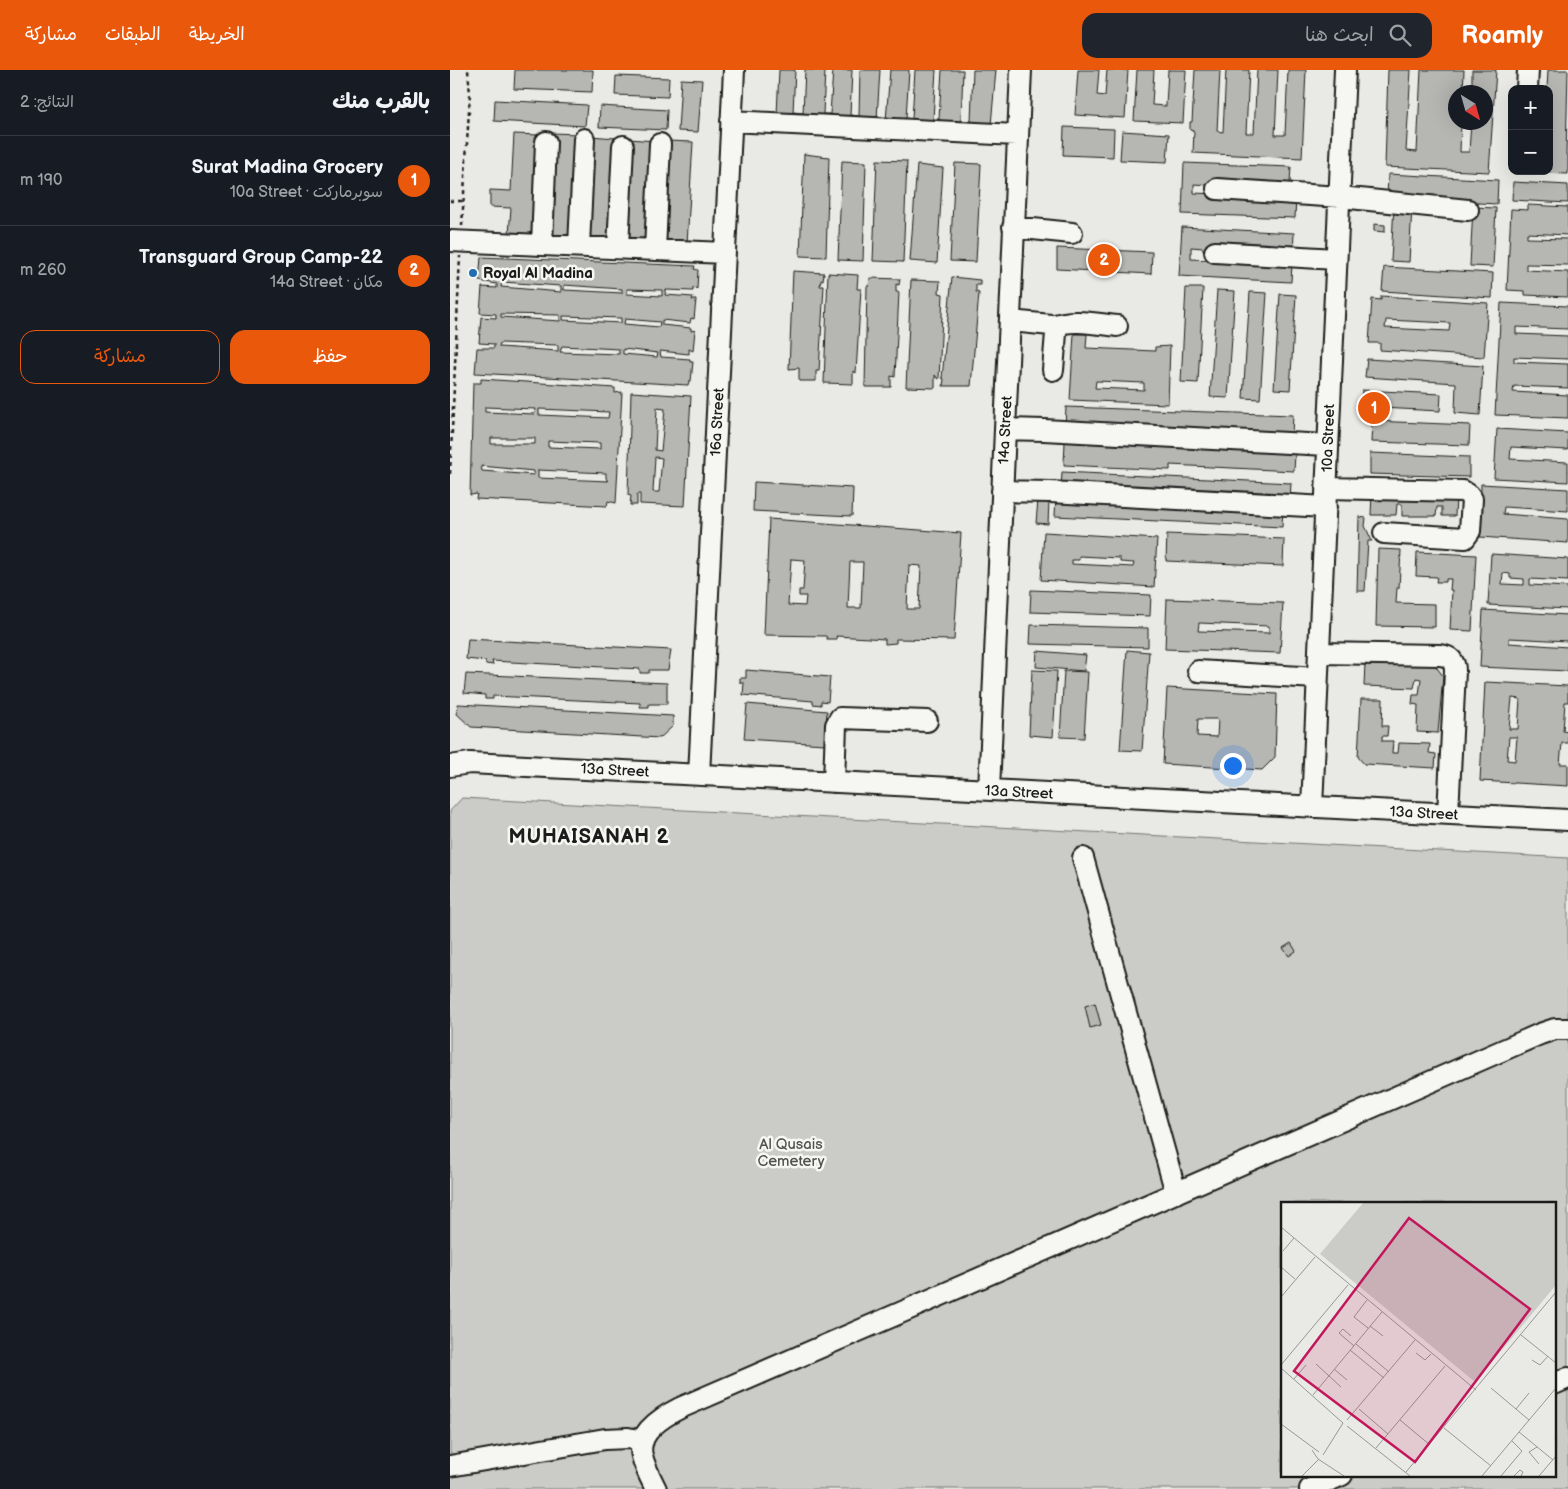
<!DOCTYPE html>
<html lang="ar">
<head>
<meta charset="utf-8">
<style>
  :root { --surface:#171b24; --page:#20242c; --text:#f1f3f6; --muted:#9ea1a6; --line:#363941; --accent:#ea580c }
  body { margin:0; font-family:"Balsamiq Sans","Playpen Sans Arabic",sans-serif; background:var(--page); color:var(--text); direction:rtl }
  .controls { position:absolute; right:15px; top:15px; display:grid; overflow:hidden; border-radius:10px; box-shadow:0 5px 20px #0002 }
  .controls button { width:45px; height:45px; display:grid; place-items:center; padding:0; border:0; border-bottom:1px solid var(--line); background:var(--surface); color:var(--text); font:25px sans-serif }
  .compass { position:absolute; left:998px; top:15px; width:45px; height:45px; border-radius:50%; background:var(--surface); box-shadow:0 5px 20px #0002; rotate:143deg }
  .you { position:absolute; left:782px; top:695px; width:18px; height:18px; margin:-12px; border:4px solid #fff; border-radius:50%; background:#1a73e8; box-shadow:0 0 0 8px #1a73e833 }
  .badge { display:grid; place-items:center; width:32px; height:32px; border-radius:50%; background:var(--accent); color:#fff; font-size:16px; font-weight:700 }
  .pin { position:absolute; translate:-50% -50%; border:2px solid #fff; box-shadow:0 1px 5px #0006 }
  .list { margin:0; padding:0; list-style:none }
  h2 { display:flex; justify-content:space-between; align-items:center; height:65px; margin:0; padding:0 20px; font-size:21px }
  h2 small { font-size:16px; font-weight:400; color:var(--muted) }
  .list li { display:grid; grid-template-columns:32px 1fr auto; gap:15px; align-items:center; box-sizing:border-box; height:90px; padding:0 20px; border-top:1px solid var(--line) }
  .list b { display:block; font-size:19px; white-space:nowrap }
  .list p { margin:0; font-size:16px; white-space:nowrap; color:var(--muted) }
  .list em { font-size:16px; font-style:normal; color:var(--muted) }
  .actions { display:flex; gap:10px; padding:15px 20px }
  .actions a { flex:1; padding:11px 0; border:1px solid var(--accent); border-radius:15px; text-align:center; font-size:18px; color:var(--accent) }
  .actions .main { background:var(--accent); color:#fff }
  .icon { flex:none; width:28px; height:28px; fill:none; stroke:currentColor; stroke-width:2; stroke-linecap:round; stroke-linejoin:round }
  .map { position:relative; flex:none; width:1118px; height:1419px; overflow:hidden; direction:ltr }
  header { display:flex; align-items:center; gap:30px; box-sizing:border-box; height:70px; padding:0 25px; background:var(--accent); color:#fff }
  header strong { font-size:24px }
  nav { display:flex; gap:28px; margin-inline-start:auto; font-size:18px }
  .search { width:350px; height:45px; background:var(--page); display:flex; align-items:center; gap:12px; box-sizing:border-box; padding:0 18px; border-radius:15px; color:var(--muted); font-size:19px }
  main { display:flex }
  aside { flex:1; background:var(--surface) }
  .map>svg:first-child { display:block }
  .green { fill:#cbcbc7; stroke:#747472; fill-rule:evenodd }
  .building { fill:#b6b6b3; stroke:#1c1c1c; fill-rule:evenodd }
  .lines { fill:none; stroke-linecap:round; stroke-linejoin:round }
  .minor-casing { stroke:#1c1c1c; stroke-width:24 }
  .path { stroke:#1c1c1c; stroke-width:2.5; stroke-dasharray:4 4; stroke-linecap:butt }
  .minor { stroke:#f6f6f2; stroke-width:20 }
  .poi-dot { fill:#1f6fb2; stroke:#f6f6f2; stroke-width:2 }
  .labels { text-anchor:middle; stroke-width:5; stroke-linejoin:round; paint-order:stroke }
  .poi-label { font-size:15px; font-weight:bold; fill:#1c1c1c; stroke:#f6f6f2; text-anchor:start }
  .street-label { font-size:15px; fill:#1c1c1c; stroke:#f6f6f2 }
  .park-label { font-size:15px; fill:#51514f; stroke:#f6f6f2 }
  .district-label { font-size:20px; font-weight:bold; letter-spacing:1px; fill:#1c1c1c; stroke:#f6f6f2 }
  .inset-road { fill:none; stroke:#979795; stroke-width:1 }
  .view { fill:#c2185b; fill-opacity:0.15; stroke:#c2185b; stroke-width:2.5 }
  .inset-edge { fill:none; stroke:#1c1c1c; stroke-width:2.5 }
</style>
</head>
<body>
<header>
<strong>Roamly</strong>
<div class="search"><svg class="icon" aria-label="search" viewBox="0 0 24 24"><circle cx="10" cy="10" r="6"/><path d="M15 15l6 6"/></svg>ابحث هنا</div>
<nav><a>الخريطة</a><a>الطبقات</a><a>مشاركة</a></nav>
</header>
<main>
<div class="map">
<svg width="1118" height="1419" viewBox="0 0 1118 1419">
  <rect width="100%" height="100%" fill="#e9e9e5"/>
  <filter id="ink" filterUnits="userSpaceOnUse"><feTurbulence type="fractalNoise" baseFrequency=".02" numOctaves="2"/><feDisplacementMap in="SourceGraphic" scale="10" xChannelSelector="R" yChannelSelector="G"/><feConvolveMatrix kernelMatrix="1 2 1 2 8 2 1 2 1" color-interpolation-filters="sRGB"/></filter>
  <g filter="url(#ink)">
    <path class="green" d="M12,728L1118,788V1419H0V741ZM832,1133H1104V1405H832Z"/>
    <path class="building" d="M65,0H143L142,22L64,19Z
      M329,0H345L343,42L353,43L355,0H375L373,44H380L383,0H402L400,45L409,46L410,0H430L427,49L327,45Z
      M440,0H459L456,48L462,49L465,0H486L483,49H489L492,0H513L511,51H521L523,0H546L541,55L436,51Z
      M628,0H649L647,25L655,26L657,0H678L675,48L625,45Z
      M687,0H704L702,35L716,36L718,0H736L733,53L684,51Z
      M745,0H770L767,61L773,62L776,0H799L796,63H804L807,0H828L825,65H835L838,0H856L852,88L743,83L744,61L740,60V52H742Z
      M938,0H961L956,81L967,82L971,0H1014L1013,22H1006V52H1011L1010,82H1019L1021,52H1036V22H1022V0H1046L1039,102L935,97Z
      M1098,0H1118L1116,85H1118V104L1091,103V101H1099V19H1097Z
      M166,6L219,8L218,27L165,25Z
      M231,9L252,10L248,62L228,61Z
      M45,30L137,35L135,56L44,51Z
      M150,36L217,40L216,60L149,57Z
      M614,57L664,59L663,87L613,85Z
      M672,61L719,64L717,92L670,90Z
      M102,63L128,64L121,169L96,168Z
      M64,64L89,65L84,165L59,164L61,138L40,137V120L61,121Z
      M140,66L166,68L161,170L135,169Z
      M179,69L205,71L198,172L172,171Z
      M217,71L243,72L237,174L211,172Z
      M354,84L379,87L376,187L350,186Z
      M427,90L457,91L453,192L423,191Z
      M392,91L416,92L413,191L388,190Z
      M505,93L531,94L526,192L500,191Z
      M734,93L841,97L840,112L847,113V118L761,121L756,120L757,115L744,114V123L846,128L845,148L732,144Z
      M467,95L493,98L487,193L460,191Z
      M938,104L1048,110L1047,134L937,128Z
      M1063,112L1118,115V133L1062,130Z
      M944,135L962,136L959,192L941,191Z
      M1078,135L1118,137V165L1077,163V168L1118,169V195L1076,194V200L1118,202V227L1075,225V221L1057,220L1061,139L1078,140Z
      M1023,137L1046,138L1043,197L1020,196Z
      M924,154L935,155V162L924,161Z
      M732,157L844,163L843,183L753,181V178L741,177V189L842,194L841,212L729,206Z
      M607,178L702,182L701,204L607,199Z
      M31,187L245,196L244,199L248,200L247,219L243,218V221L216,220L215,225L243,227L242,230H246L244,249L241,248L240,253L212,250V255L241,258V261L245,260L243,281L239,279V284L210,281L211,287L240,289V292H243L241,311H239L238,315L25,303L27,278H44V274L29,273L31,247L46,248V244L30,243L32,217L47,218V214L29,211ZM52,212L111,216V222L51,217ZM114,215L172,219V223L114,220ZM177,219L212,220V226L177,224ZM51,244L110,245V251L51,247ZM113,246L171,248V253L113,250ZM175,249L210,252L209,257L174,254ZM50,273L108,275V281L49,277ZM112,276L169,279V284L110,282ZM173,279L208,283L207,287L173,284Z
      M934,197L1043,203L1042,228L932,221Z
      M343,201L374,203L373,210H371L370,216H374L369,301H366V311H349V298L339,299Z
      M378,203L408,205L407,219H411L406,303L403,301V314L374,313Z
      M502,207L530,210V215H526V222L529,223L521,316H493L494,309L492,308Z
      M420,208L450,209L449,215L446,214V222H449L445,307L441,306V317H415L417,216H419Z
      M461,210L490,211L489,223L493,224L489,309L487,308L485,305V318L456,317Z
      M736,218H753L748,313L731,312Z
      M767,220L785,221L778,328L760,327Z
      M800,222L817,223L810,329L793,328Z
      M830,224L846,225L840,320L824,319Z
      M931,226L1038,233L1034,287L930,280V273H919L922,229L931,230ZM936,250L1000,253L999,261L935,258Z
      M1051,233L1118,236V259L1066,257V264L1118,266V289L1064,287V292L1118,294V318L1064,316L1063,322L1118,325V348L1045,345Z
      M624,264H637L636,278L705,281V277L720,276L718,334L620,330ZM646,311L694,313V320L645,318Z
      M917,289L1033,296L1030,345L1005,343L1006,313L915,307Z
      M31,309L165,318V323L172,322L166,433L158,431L157,436L26,429L27,424L20,425L23,313H31ZM35,337L86,339L85,344L35,342ZM89,339L159,342L158,348L89,345ZM41,368H85V374H41ZM98,371L150,373V379L98,377ZM31,396L84,401V405L32,401ZM88,400L156,403V408L158,411L88,408Z
      M912,320L991,324L990,341L911,337Z
      M181,322L241,326L235,436L190,434V424H187V435H180L181,426L178,425ZM207,338L215,339L211,381L205,380ZM205,387L212,388L209,422H203Z
      M616,337L843,345L842,364L615,356Z
      M922,351L1020,355L1019,375L921,372Z
      M1047,359L1118,363V380L1061,377L1060,389L1118,392V412L1044,408Z
      M615,372L845,384L844,401L720,395V400L614,395Z
      M920,383L1019,387V407L920,404Z
      M612,402L841,413L840,431L611,420Z
      M304,412L403,418L402,446L303,441Z
      M1031,414L1118,419V441L1054,437L1053,444L1118,449V473L1030,467Z
      M922,424L1006,427L1005,446H992V437H987L986,446H952V434H947L946,445H921Z
      M606,425L833,436L832,457L605,446Z
      M588,430H599L598,454L586,453Z
      M909,447L916,448L915,456L922,471H918L915,521H907Z
      M319,449L511,463L504,570L446,569V573L435,574V569L386,566L387,569H377L376,566L314,565ZM341,489L355,490L353,520H349V526H356L355,536L338,535ZM400,492H413L411,538H398ZM459,495L471,496L469,539H457Z
      M594,462L707,469L704,517L591,510ZM629,486L670,488V492L684,493L683,497L622,494V490H629Z
      M717,464L834,469L833,496L716,491Z
      M928,479L951,480L949,518H947L946,533L985,534V557L926,556Z
      M967,482L1026,485L1022,561L1000,560L1002,520H1000L1001,509H996V512H986L987,507L966,506Z
      M1041,484L1118,489V511L1080,509V515L1118,517V539L1038,535ZM1053,503L1060,504V508L1074,509V515L1052,514Z
      M581,520L701,525L700,546L580,542Z
      M717,529L833,533L830,583L715,579ZM749,553L819,556V563L748,561Z
      M1033,540L1118,545V571L1059,568V573L1118,577V601L1030,597Z
      M581,555L698,558V577L580,574Z
      M18,569L221,580L218,600H199V603H190V599L42,591L43,595L36,594L35,591L16,589Z
      M677,580L699,582L692,681L670,680Z
      M587,581L636,585L634,601L586,597Z
      M915,593L985,595L993,606L988,663L967,662L968,635L962,634L963,625H969L971,609L966,608L964,618L914,616Z
      M296,600L380,607L378,632L371,631V635L363,634V631L293,625L294,613H290V608H296Z
      M582,600L607,601L603,667L579,665Z
      M614,601L638,602L634,668L610,667Z
      M16,604L217,613V634H199V637H190V633L43,626V629H35V625L14,623Z
      M1035,612L1118,616V632H1115L1113,661L1118,662V673H1112L1110,694H1118V716L1030,711ZM1062,628L1070,629L1068,659H1059ZM1059,667H1067L1065,691L1057,690Z
      M717,618L827,624L825,687L812,700L713,694ZM748,649H768L767,667L747,666Z
      M911,629H933L932,656H938L937,666H932V671H943L942,683H948L949,673L980,674L979,683L986,684L985,698L914,694L908,687Z
      M8,634L223,646V656L210,668L21,657L7,644Z
      M297,634L377,641L375,674L294,669Z
      M841,873L846,881L839,886L833,878Z
      M645,933L651,955L640,958L635,936Z"/>
    <g class="lines">
      <g class="minor-casing">
        <path id="minor" d="M1077,19L1078,0
          M281,51L567,65
          M767,119L890,127L1018,140
          M563,157L622,163
          M0,171L275,183
          M92,175L96,72
          M129,176L134,69
          M168,178L173,76
          M205,180L210,74
          M765,182L886,189
          M560,251L601,255L605,258L606,263L603,300
          M603,256C622,248 647,254 667,256
          M555,359L594,360L877,375
          M877,418L1013,421L1019,425L1022,429L1020,461L1015,468L934,463
          M552,421L600,422L876,437
          M869,583L990,585C1000,586 1005,591 1005,601L998,744
          M748,601L867,608
          M0,696L20,693L1118,750
          M249,705L284,0
          M384,712L386,655L390,648L477,651
          M539,720L571,0
          M862,737L895,0
          M633,788L726,1123
          M1104,1314L1118,1308
          M0,1396L155,1369L178,1368L193,1371
          M206,1419C201,1409 195,1398 192,1386C186,1363 212,1347 230,1338L450,1243L1090,964L1105,959H1118
          M860,1419L892,1405"/>
      </g>
      <path class="path" d="M0,131H13
        M12,156L20,24L18,0
        M0,404L10,186"/>
      <use href="#minor" class="minor"/>
    </g>
  </g>
  <circle class="poi-dot" cx="23" cy="203" r="5"/>
  <g class="labels">
    <g class="poi-label">
      <text x="33" y="208">Royal Al Madina</text>
    </g>
    <g class="street-label">
      <text transform="translate(267 352) rotate(-87)" y="5">16a Street</text>
      <text transform="translate(555 360) rotate(-87)" y="5">14a Street</text>
      <text transform="translate(878 368) rotate(-88)" y="5">10a Street</text>
      <text transform="translate(165 700) rotate(3)" y="5">13a Street</text>
      <text transform="translate(569 722) rotate(3)" y="5">13a Street</text>
      <text transform="translate(974 743) rotate(3)" y="5">13a Street</text>
    </g>
    <g class="park-label">
      <text x="341" y="1079">Al Qusais<tspan x="341" dy="17">Cemetery</tspan></text>
    </g>
    <g class="district-label">
      <text x="139" y="773">MUHAISANAH 2</text>
    </g>
  </g>
  <g transform="translate(831 1132)">
    <rect width="275" height="275" fill="#e9e9e5"/>
    <path d="M82,1H275V83L194,180L39,52Z" fill="#cbcbc7"/>
    <path class="inset-road" d="M0,25L195,188M2,49L13,36M0,65L14,77M0,95L34,55M86,98L73,115L87,126M89,124L102,134M240,133L275,161M70,134L62,127L58,131L73,144M75,142L108,170M69,148L103,176M135,151L144,158L150,152M251,158L259,163L267,154M35,162L60,185M0,163L67,83M0,166L62,221M53,167L66,178M13,177L25,163M210,186L248,218M32,193L101,110M78,207L107,232M235,207L248,191M66,218L134,138M119,218L149,243M0,222L38,250M66,224L129,274M163,226L210,264M238,230L272,258M256,245L248,250L258,262M95,246L164,164M31,248L37,257L63,274M42,253L62,221M125,270L275,90M21,274L38,257M201,274L275,186M220,274L241,249L231,239M233,274L239,268L242,270L240,274M258,274L275,254"/>
    <path class="view" d="M128,16L249,107L134,260L13,169Z"/>
    <rect width="275" height="275" class="inset-edge"/>
  </g>
</svg>
<div class="controls">
<button>+</button>
<button>−</button>
</div>
<svg class="compass" viewBox="-18 -18 36 36"><path d="M0-13l5 13h-10z" fill="#e53935"/><path d="M0 13l5-13h-10z" fill="#9ea1a6"/></svg>
<div class="you"></div>
<div class="pin badge" style="left:924px;top:338px">1</div>
<div class="pin badge" style="left:654px;top:190px">2</div>
</div>
<aside>
<h2>بالقرب منك<small>النتائج: 2</small></h2>
<ul class="list">
<li><span class="badge">1</span><div><b>Surat Madina Grocery</b><p>سوبرماركت · 10a Street</p></div><em>190 m</em></li>
<li><span class="badge">2</span><div><b>Transguard Group Camp-22</b><p>مكان · 14a Street</p></div><em>260 m</em></li>
</ul>
<div class="actions"><a class="main">حفظ</a><a>مشاركة</a></div>
</aside>
</main>
</body>
</html>
